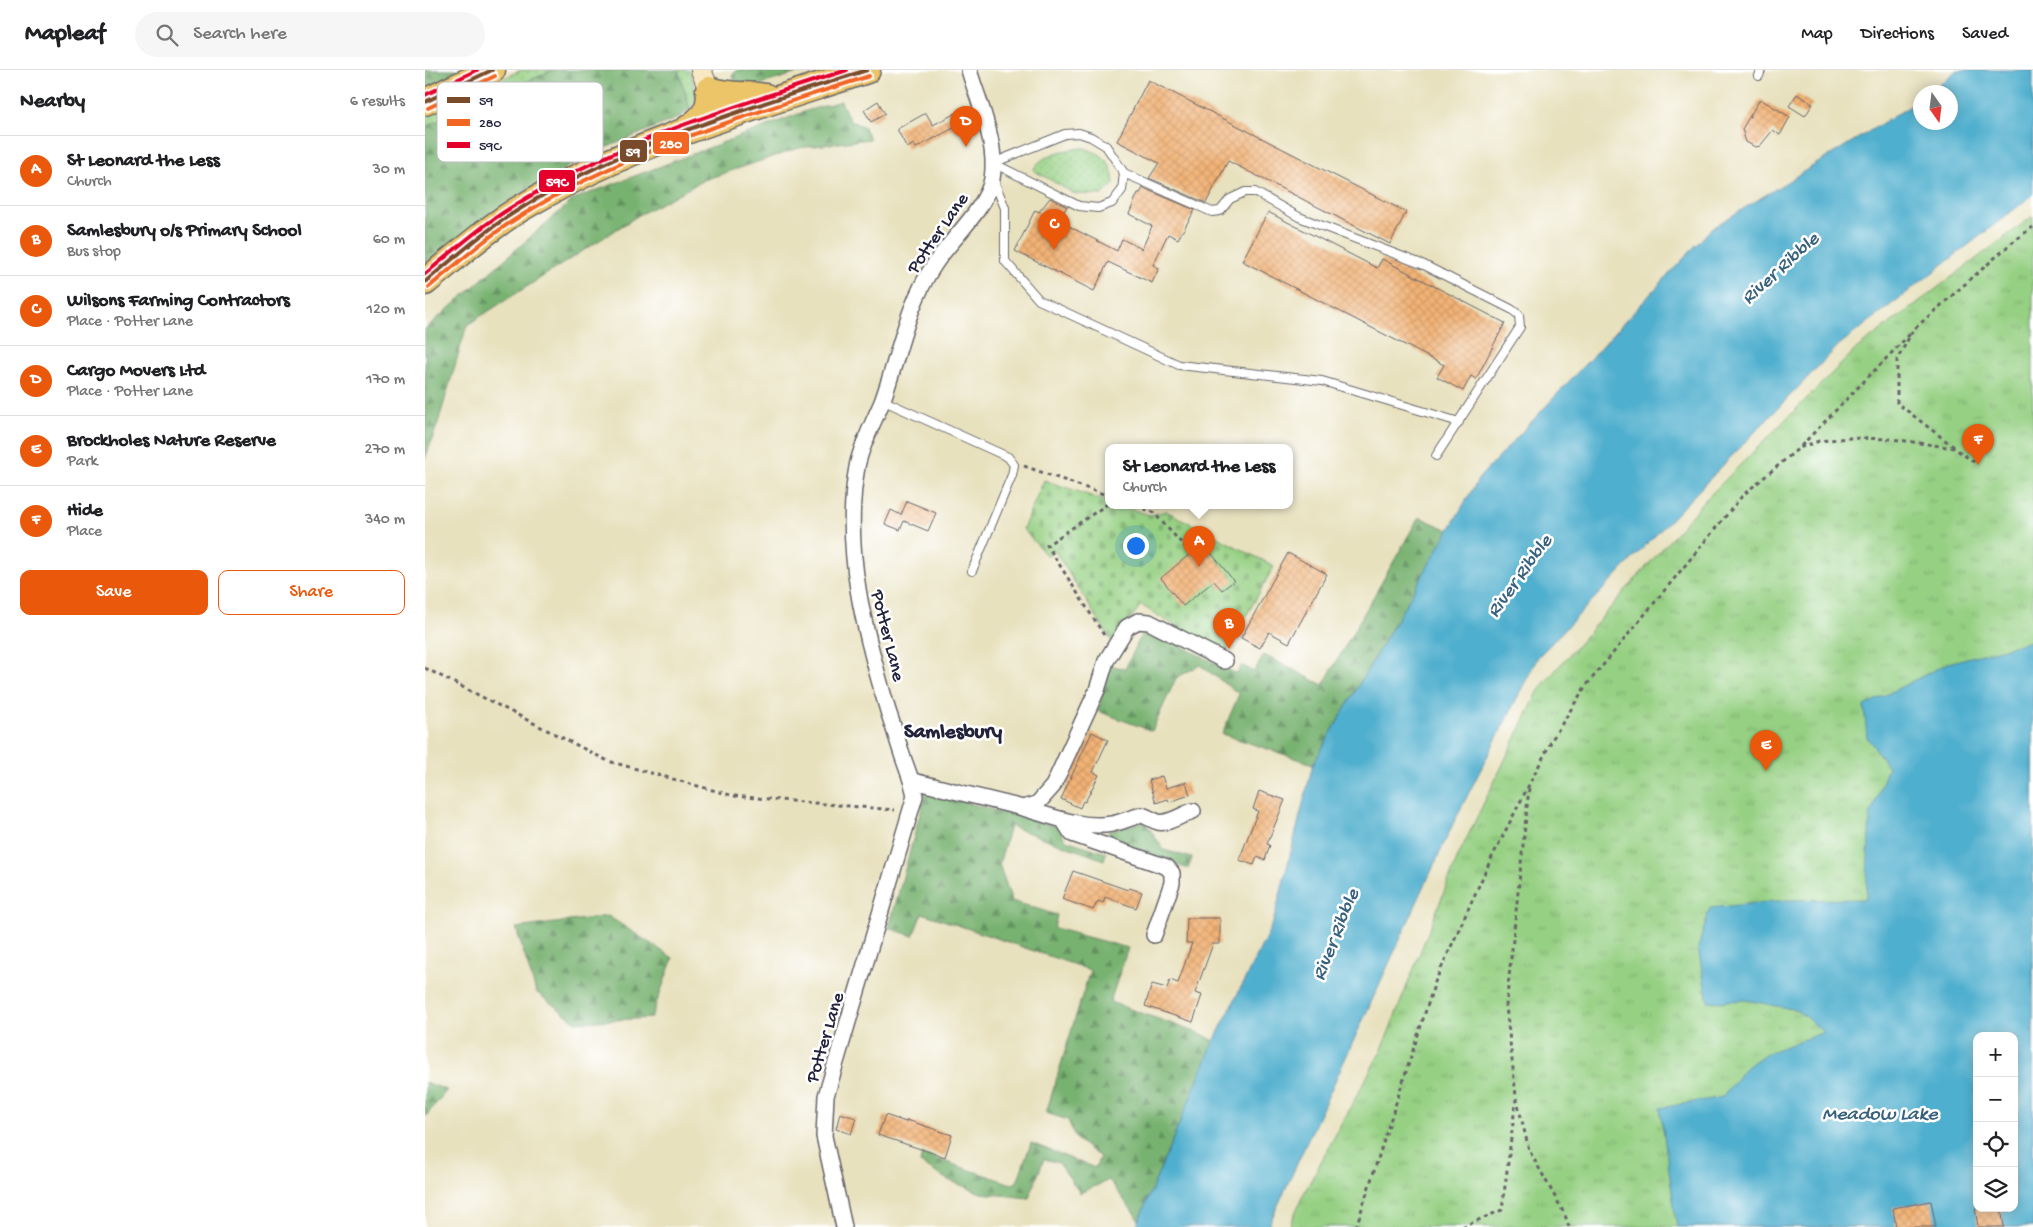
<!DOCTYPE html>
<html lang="en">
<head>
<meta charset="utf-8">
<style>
  :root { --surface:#fff; --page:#f6f6f6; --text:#202124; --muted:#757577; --line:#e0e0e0; --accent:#ea580c }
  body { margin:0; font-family:"Gochi Hand",sans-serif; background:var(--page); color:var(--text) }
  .controls { position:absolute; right:15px; bottom:15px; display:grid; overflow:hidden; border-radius:10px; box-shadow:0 2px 12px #0003 }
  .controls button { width:45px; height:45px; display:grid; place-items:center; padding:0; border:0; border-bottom:1px solid var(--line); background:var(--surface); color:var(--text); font:25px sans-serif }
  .compass { position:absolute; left:1488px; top:15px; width:45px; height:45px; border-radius:50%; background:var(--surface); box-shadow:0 2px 12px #0003; rotate:166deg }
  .you { position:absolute; left:710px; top:475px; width:18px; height:18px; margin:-12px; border:4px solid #fff; border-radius:50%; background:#1a73e8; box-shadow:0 0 0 8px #1a73e833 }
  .badge { display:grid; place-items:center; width:32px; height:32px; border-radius:50%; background:var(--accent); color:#fff; font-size:16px; font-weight:700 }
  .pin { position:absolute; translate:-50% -41px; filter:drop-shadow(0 1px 2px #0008) }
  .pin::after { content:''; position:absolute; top:26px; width:18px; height:15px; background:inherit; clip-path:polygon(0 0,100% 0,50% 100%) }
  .popup { position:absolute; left:680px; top:374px; width:188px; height:65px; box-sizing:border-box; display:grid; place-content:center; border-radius:10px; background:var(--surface); filter:drop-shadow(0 1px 4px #0005); font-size:16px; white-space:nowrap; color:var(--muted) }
  .popup b { font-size:19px; color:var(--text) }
  .popup::after { content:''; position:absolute; left:50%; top:100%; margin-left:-10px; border:10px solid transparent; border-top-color:var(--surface) }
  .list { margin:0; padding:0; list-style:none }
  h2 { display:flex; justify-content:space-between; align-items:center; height:65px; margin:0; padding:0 20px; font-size:21px }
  h2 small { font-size:16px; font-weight:400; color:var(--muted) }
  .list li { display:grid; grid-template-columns:32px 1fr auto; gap:15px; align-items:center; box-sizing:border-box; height:70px; padding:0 20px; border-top:1px solid var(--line) }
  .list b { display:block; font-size:19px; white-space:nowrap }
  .list p { margin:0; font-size:16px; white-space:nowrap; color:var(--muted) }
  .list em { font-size:16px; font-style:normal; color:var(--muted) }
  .actions { display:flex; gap:10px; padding:15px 20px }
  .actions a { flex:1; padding:11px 0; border:1px solid var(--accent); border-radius:10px; text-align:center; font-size:18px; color:var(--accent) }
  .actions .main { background:var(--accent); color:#fff }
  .icon { flex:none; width:28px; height:28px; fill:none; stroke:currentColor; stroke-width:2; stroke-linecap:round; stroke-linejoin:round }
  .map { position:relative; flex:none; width:1608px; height:1157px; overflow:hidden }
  header { display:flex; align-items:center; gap:30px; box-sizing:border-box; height:70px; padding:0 25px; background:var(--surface); border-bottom:1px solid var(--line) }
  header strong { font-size:24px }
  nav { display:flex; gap:28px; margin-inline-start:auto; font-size:18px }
  .search { width:350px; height:45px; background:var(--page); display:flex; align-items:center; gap:12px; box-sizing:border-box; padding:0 18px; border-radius:28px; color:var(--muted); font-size:19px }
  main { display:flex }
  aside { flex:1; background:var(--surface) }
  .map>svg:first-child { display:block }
  .grass { fill:url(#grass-dots); stroke:#5c795f }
  .forest { fill:url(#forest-firs); stroke:#4d6a56 }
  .cemetery { fill:url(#cemetery-stones); stroke:#5c795f }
  .park { fill:url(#park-tufts); stroke:#5c795f; fill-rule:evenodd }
  .water { fill:#50afce; stroke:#396884; fill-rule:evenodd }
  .building { fill:url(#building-cross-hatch) }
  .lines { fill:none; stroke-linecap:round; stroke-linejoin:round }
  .lane-casing { stroke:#676569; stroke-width:10 }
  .street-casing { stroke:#676569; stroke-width:18 }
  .secondary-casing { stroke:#676569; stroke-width:22 }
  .highway-casing { stroke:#676569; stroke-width:29 }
  .path { stroke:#676569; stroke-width:3; stroke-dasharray:4 4; stroke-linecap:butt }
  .lane { stroke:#fff; stroke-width:8 }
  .street { stroke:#fff; stroke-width:15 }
  .secondary { stroke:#f8e8c3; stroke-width:20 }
  .highway { stroke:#edc569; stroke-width:26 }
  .bus-1-casing { stroke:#fff; stroke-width:8 }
  .bus-2-casing { stroke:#fff; stroke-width:8 }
  .bus-3-casing { stroke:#fff; stroke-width:8 }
  .bus-1 { stroke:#7a4b2a; stroke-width:4 }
  .bus-2 { stroke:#f26522; stroke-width:4 }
  .bus-3 { stroke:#e4002b; stroke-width:4 }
  .labels { text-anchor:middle; stroke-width:5; stroke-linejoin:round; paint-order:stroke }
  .street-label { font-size:19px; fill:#22223b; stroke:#fff }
  .water-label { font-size:20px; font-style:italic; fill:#37617d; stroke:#fff }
  .quarter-label { font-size:21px; font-weight:bold; fill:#22223b; stroke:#fff }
  .key { fill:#fff; stroke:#bdbdc4; stroke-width:1 }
  .key-label { font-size:14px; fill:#22223b }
  .line-badge { stroke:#fff; stroke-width:2 }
  .badge-label { font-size:14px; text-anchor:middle; font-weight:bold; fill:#fff }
</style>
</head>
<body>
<header>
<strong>Mapleaf</strong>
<div class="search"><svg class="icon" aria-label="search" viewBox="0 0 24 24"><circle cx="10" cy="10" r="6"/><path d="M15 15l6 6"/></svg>Search here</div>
<nav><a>Map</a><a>Directions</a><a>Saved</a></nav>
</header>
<main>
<aside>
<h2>Nearby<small>6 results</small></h2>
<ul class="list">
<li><span class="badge">A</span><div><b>St Leonard the Less</b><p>Church</p></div><em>30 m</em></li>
<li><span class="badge">B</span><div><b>Samlesbury o/s Primary School</b><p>Bus stop</p></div><em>60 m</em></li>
<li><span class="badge">C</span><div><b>Wilsons Farming Contractors</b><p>Place · Potter Lane</p></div><em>120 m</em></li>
<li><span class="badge">D</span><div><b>Cargo Movers Ltd</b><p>Place · Potter Lane</p></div><em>170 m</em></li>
<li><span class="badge">E</span><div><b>Brockholes Nature Reserve</b><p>Park</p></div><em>270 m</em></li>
<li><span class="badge">F</span><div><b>Hide</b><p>Place</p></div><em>340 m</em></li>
</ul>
<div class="actions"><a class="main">Save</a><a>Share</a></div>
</aside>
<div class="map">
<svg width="1608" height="1157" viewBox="0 0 1608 1157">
  <defs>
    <pattern id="grass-dots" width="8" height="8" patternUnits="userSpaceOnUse" patternTransform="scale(1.25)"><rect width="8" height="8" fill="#96d083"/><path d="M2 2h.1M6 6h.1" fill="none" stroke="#81b272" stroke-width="1.8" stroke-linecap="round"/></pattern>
    <pattern id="forest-firs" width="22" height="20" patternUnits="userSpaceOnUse" patternTransform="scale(1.25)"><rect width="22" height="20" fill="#78b271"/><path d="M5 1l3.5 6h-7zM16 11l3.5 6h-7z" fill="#62905e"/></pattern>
    <pattern id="cemetery-stones" width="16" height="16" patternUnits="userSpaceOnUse" patternTransform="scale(1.25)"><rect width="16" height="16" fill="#96d083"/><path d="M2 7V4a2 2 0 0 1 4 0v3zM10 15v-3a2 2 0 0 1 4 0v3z" fill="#81b272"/></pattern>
    <pattern id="park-tufts" width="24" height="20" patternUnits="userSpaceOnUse" patternTransform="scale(1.25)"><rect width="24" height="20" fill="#96d083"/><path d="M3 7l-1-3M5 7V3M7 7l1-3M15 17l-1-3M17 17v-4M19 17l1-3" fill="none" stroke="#81b272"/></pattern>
    <pattern id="building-cross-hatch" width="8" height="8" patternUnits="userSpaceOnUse" patternTransform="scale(1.25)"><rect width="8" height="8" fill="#f2b275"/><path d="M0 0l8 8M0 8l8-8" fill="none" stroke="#cf9966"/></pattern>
  </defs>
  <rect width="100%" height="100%" fill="#fff"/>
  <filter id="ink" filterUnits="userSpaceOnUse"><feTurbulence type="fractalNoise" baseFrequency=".02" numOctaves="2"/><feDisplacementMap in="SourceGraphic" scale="10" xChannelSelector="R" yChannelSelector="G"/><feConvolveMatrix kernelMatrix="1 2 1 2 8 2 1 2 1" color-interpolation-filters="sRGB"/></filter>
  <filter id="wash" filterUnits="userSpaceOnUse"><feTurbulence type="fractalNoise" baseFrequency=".0096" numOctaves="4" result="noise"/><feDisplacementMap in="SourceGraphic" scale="20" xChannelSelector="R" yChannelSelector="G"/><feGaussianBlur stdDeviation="1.12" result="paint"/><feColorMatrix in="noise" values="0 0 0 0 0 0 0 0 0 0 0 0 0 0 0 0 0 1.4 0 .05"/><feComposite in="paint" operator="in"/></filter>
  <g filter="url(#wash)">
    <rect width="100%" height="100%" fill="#e8e1be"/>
    <path class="grass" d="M96,0H128L0,57V45Z
      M253,0H265L272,28L265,39Z
      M659,78C680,85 687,91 689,114L677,125L650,124L608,100C617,84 641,79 659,78Z"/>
    <path class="forest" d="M0,0H40L0,19Z
      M128,0H253L265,39L255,47L163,85L79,134L0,193V57Z
      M314,0H382L324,18L310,12L307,6L310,1Z
      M416,31L425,51L438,56L445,69L374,78L279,110L214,145L42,255L13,353L0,389V259L149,129L381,41Z
      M994,447L1024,460L888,694L797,664L814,624L775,595L751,608L727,661L673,641L685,595L700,599L720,558L812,604L817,595L829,602L839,585L898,615Z
      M501,722L633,757L641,770L681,783L679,790L585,756L574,794L587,831L632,845L629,858L703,878L685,932L779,965L789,971L714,1150L684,1110L655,1123L634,1093L619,1089L604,1128L556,1123L523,1110L495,1093L497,1084L587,1114L592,1112L606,1073L670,1098L675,1087L651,1069L643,1050L621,1043L665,900L497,843L488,866L464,858Z
      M718,752L722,755L739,780L767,788L763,799L682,768L684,761Z
      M183,846L248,888L226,948L151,952L111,922L91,858Z
      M0,1012L22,1020L0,1047Z"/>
    <path class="cemetery" d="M619,410L684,432V436H695L725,445L741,441L849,496L799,586L716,535L687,572L630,481L622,486L598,459Z"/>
    <path class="park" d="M1608,146V1157H864L878,1125L957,979L1034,784L1115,618L1279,431L1431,279ZM1552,966H1589V1138H1552Z"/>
    <path class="water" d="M1532,0H1608V125L1414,275L1113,587L1028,754L843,1157H711L789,971L848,853L888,694L1054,408L1287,158L1495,30L1496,52H1526V22H1506Z
      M1608,565V1157H1252L1235,1038L1298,1027L1319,999L1340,984L1399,962L1372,940L1322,930L1283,932L1273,878L1285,838L1362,830L1441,829L1445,746L1463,697L1442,667L1439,636L1523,593L1606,571ZM1552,966H1589V1138H1552Z"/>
    <g id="blocks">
      <path class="building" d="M723,10L981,142L965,174L803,91L781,133L724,108L734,93L692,71Z
        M1372,24L1388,34L1380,46L1364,36Z
        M1335,29L1365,47L1355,65L1348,60L1335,76L1330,77L1321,72L1317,59Z
        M453,31L460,44L446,52L439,40Z
        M501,43L508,55L531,43L536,54L491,78L489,74L482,78L472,59Z
        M718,118L770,140L753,169L743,164L728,195L734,198L727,213L683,192L669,221L590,181L610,140L614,142L625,128L642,137L632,150L692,181L697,169L717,179L727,156L704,144L713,123H715Z
        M843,142L952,198L957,189L1080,253L1051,309L1046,306L1038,321L1012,307L1019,295L817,191Z
        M482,431L511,443L503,461L479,451L475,460L460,454L466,440L476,445Z
        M778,473L809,511L797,520L789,511L758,536L736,508Z
        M863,483L902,504L864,573L844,562L835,578L816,568Z
        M667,662L683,670L668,702L674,705L660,732L658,731L655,738L636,729Z
        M737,706L741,718L761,712L765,725L744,732L743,729L731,733L724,710Z
        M834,721L860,730L842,774L845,775L840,790L832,787L829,795L814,790L833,741L828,739Z
        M648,801L703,820L704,818L717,822L711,838L680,827L678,833L673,831L668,840L637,829Z
        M762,848H795V874H788L770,923L777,925L768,952L720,936L727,914L742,918L745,910L753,913L767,873H761Z
        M415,1043L431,1048L426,1064L411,1059Z
        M460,1045L481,1052L482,1050L527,1065L520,1087L453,1065Z
        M1506,1131L1511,1157H1471L1468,1138Z
        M1550,1138H1576L1579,1157H1553Z"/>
    </g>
  </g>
  <g filter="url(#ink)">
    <use href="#blocks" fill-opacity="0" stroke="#676569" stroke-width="1"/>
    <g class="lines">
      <g class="lane-casing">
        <path id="lane" d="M1334,6L1336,0
          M568,93L640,64L654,63L666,67L681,76L699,103L787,142L795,141L805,129L820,122H830L874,147L999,195L1086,239L1094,245L1095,257L1011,386
          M568,93L654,136L673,138L687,133L697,120L699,103
          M569,111L580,138V191L614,230L754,295L897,311L1034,352
          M457,330L583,387L589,395L587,405L547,501"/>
      </g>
      <g class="street-casing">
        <path id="street" d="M488,711L598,738L612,734L628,716L672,620L681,591L702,557L713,551L724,552L800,591
          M598,738C626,746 657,759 687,754C697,752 707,747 717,745C723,747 727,750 733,752C742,755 758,744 768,741
          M638,750L647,764L742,797L747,803V813L729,865
          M419,1157L399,1066L401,1026L490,726C488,714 484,704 480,693C474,676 469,658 463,641C440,563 417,479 432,397C435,378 449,351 457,332C474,286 481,237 509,195C525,170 562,138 567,109C573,73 554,34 544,0"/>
      </g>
      <g class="secondary-casing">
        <path id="secondary" d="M276,0L284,20"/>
      </g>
      <g class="highway-casing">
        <path id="highway" d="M0,32L67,0
          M261,60C276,50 288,39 284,20C304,27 321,24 341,27
          M0,212C33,185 66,155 103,134C208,72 327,38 442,0"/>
      </g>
      <path class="path" d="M1376,376L1485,264
        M1529,377L1472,333V290L1488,260L1590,170L1608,157
        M599,396L684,426
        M711,436L728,442L760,477
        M679,565L622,475L684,433
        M0,598L183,691L309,726L470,740
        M1104,718L1081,936L1091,1026L1104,1080L1140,1145L1144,1157
        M931,1157L1010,912L1066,789L1128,668L1160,617L1318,425L1374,378L1394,371L1424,368L1467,369L1529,378L1549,392
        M1037,1157L1077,1140L1091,1029"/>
      <use href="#lane" class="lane"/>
      <use href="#street" class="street"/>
      <use href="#secondary" class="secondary"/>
      <use href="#highway" class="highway"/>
      <g class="bus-1-casing">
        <path id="bus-1" d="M0,32L67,0
          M0,212C29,188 58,162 90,142C197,74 322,39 442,0"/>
      </g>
      <g class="bus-2-casing">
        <path id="bus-2" d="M3,38L70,6
          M4,217C33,193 61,167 94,147C200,80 325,45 444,6"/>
      </g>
      <g class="bus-3-casing">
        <path id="bus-3" d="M0,25L52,0
          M0,204C28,181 56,156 87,137C189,72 308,37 422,0"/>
      </g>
      <use href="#bus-1" class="bus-1"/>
      <use href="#bus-2" class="bus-2"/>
      <use href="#bus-3" class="bus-3"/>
    </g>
  </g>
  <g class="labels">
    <g class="street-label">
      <text transform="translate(511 162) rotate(-55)" y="7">Potter Lane</text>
      <text transform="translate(465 565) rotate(76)" y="7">Potter Lane</text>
      <text transform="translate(398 967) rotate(-73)" y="7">Potter Lane</text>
    </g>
    <g class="water-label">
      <text transform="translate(1354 197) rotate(-42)" y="7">River Ribble</text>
      <text transform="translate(1093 505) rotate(-54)" y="7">River Ribble</text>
      <text transform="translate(909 864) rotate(-68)" y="7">River Ribble</text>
      <text x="1455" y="1049">Meadow Lake</text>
    </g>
    <g class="quarter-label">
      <text x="528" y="667">Samlesbury</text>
    </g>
  </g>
  <rect x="12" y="12" width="166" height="80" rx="8" class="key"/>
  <rect x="22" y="27" width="23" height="6" fill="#7a4b2a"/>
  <rect x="22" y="49" width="23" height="7" fill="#f26522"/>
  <rect x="22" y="72" width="23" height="6" fill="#e4002b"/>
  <g class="key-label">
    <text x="54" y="35">59</text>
    <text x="54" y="57">280</text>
    <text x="54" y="80">59C</text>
  </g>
  <g class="line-badge">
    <rect x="227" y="61" width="38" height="24" rx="5" fill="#f26522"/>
    <rect x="194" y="69" width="29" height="24" rx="5" fill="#7a4b2a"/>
    <rect x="113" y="99" width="38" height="24" rx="5" fill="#e4002b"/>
  </g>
  <g class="badge-label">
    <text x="246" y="78">280</text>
    <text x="208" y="86">59</text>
    <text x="132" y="116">59C</text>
  </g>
</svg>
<div class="controls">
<button>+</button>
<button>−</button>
<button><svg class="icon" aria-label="locate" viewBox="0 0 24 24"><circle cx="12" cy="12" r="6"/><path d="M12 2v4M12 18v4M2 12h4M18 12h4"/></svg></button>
<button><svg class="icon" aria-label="layers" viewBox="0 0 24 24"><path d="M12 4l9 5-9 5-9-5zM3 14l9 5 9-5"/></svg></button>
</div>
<svg class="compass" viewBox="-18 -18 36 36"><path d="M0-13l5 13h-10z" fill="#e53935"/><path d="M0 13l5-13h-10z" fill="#757577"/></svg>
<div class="you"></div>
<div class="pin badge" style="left:774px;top:497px">A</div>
<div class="popup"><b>St Leonard the Less</b>Church</div>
<div class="pin badge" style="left:804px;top:579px">B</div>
<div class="pin badge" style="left:629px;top:180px">C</div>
<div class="pin badge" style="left:541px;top:77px">D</div>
<div class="pin badge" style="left:1341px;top:701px">E</div>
<div class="pin badge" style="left:1553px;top:395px">F</div>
</div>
</main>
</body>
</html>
